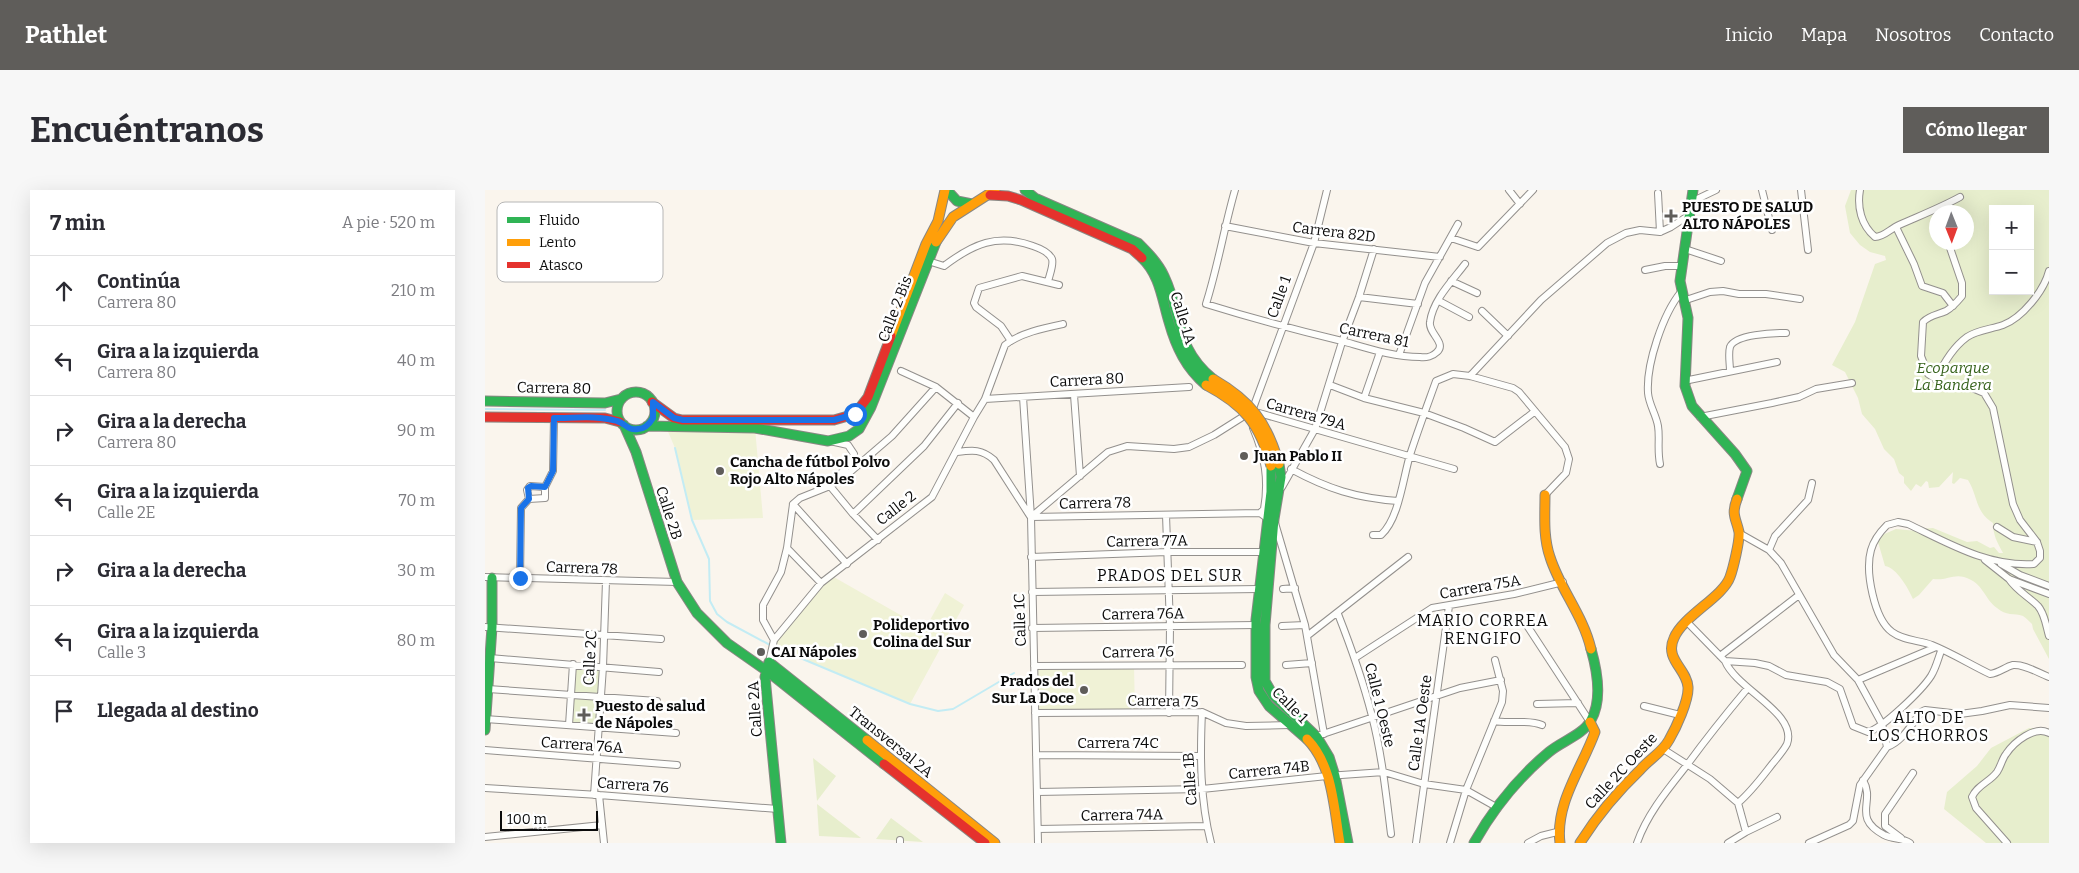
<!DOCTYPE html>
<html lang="es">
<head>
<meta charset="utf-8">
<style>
  :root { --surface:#fff; --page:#f7f7f7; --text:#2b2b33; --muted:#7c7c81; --line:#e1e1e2; --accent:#5f5d5a }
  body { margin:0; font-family:Bitter,serif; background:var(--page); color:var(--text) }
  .controls { position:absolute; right:15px; top:15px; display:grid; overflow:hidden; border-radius:0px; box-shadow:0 5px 20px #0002 }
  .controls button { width:45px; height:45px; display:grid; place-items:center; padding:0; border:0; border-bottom:1px solid var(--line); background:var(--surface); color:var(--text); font:25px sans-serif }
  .compass { position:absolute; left:1444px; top:15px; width:45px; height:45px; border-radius:50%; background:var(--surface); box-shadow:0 5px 20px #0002; rotate:179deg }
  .scale { position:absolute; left:15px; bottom:12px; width:98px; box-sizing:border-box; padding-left:5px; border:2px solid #0b0b0b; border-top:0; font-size:14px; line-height:18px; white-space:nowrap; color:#0b0b0b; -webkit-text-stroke:4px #fff; paint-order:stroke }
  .stop { position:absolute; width:15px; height:15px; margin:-11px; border:4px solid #1a73e8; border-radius:50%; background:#fff }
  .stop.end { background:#1a73e8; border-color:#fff; box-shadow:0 1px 5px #0008 }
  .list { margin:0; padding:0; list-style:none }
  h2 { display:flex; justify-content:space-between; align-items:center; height:65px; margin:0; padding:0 20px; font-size:21px }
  h2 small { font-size:16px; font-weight:400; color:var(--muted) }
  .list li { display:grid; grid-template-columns:32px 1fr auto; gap:15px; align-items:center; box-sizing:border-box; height:70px; padding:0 20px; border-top:1px solid var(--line) }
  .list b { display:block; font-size:19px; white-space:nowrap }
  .list p { margin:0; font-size:16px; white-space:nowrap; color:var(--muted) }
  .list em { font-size:16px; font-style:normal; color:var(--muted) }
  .icon { flex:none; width:28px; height:28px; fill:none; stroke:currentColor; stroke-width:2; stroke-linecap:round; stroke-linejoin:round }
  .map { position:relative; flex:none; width:1564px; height:653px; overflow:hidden; border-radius:0px }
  header { display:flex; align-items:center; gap:30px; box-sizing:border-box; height:70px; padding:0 25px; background:var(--accent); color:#fff }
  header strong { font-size:24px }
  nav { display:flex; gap:28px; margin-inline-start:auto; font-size:18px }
  .intro { display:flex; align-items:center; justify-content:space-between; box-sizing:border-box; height:120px; padding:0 30px }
  h1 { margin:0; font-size:35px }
  .button { padding:12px 22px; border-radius:0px; background:var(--accent); color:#fff; font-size:18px; font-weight:700 }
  main { display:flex; gap:30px; padding:0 30px }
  aside { flex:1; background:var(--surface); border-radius:0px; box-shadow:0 5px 20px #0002 }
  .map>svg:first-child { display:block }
  .green { fill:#e7eecd; fill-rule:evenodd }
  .pitch { fill:#f0f2d6 }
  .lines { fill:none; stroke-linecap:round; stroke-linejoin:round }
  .stream { stroke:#c3ecf4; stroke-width:2 }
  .street-casing { stroke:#93908d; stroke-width:8 }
  .fast-casing { stroke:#898783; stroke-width:11 }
  .slow-casing { stroke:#898783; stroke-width:11 }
  .jam-casing { stroke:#898783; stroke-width:11 }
  .street { stroke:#fefefc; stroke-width:6 }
  .fast { stroke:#30b455; stroke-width:9 }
  .slow { stroke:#ff9f0a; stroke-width:9 }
  .jam { stroke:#e5322d; stroke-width:9 }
  .slow-bridge-casing { stroke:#898783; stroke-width:11; stroke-linecap:butt }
  .slow-bridge { stroke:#ff9f0a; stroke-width:9 }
  .route { stroke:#1a73e8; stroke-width:6 }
  .poi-dot { fill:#5f5d5a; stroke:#fff; stroke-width:2 }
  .labels { text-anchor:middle; stroke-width:5; stroke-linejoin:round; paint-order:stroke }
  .poi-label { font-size:15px; font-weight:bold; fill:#0b0b0b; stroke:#fff; text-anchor:start }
  .street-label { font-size:15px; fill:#0b0b0b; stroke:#fff }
  .park-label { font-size:15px; font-style:italic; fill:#36621b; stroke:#fff }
  .neighbourhood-label { font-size:16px; letter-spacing:1px; fill:#0b0b0b; stroke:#fff }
  .key { fill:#fff; stroke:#b6b6b6; stroke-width:1 }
  .key-label { font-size:14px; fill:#0b0b0b }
</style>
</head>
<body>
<header>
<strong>Pathlet</strong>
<nav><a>Inicio</a><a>Mapa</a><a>Nosotros</a><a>Contacto</a></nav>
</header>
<div class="intro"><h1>Encuéntranos</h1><a class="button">Cómo llegar</a></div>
<main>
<aside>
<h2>7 min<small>A pie · 520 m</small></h2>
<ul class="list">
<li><svg class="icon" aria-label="ahead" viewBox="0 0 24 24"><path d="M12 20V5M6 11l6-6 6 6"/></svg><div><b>Continúa</b><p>Carrera 80</p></div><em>210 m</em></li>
<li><svg class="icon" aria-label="left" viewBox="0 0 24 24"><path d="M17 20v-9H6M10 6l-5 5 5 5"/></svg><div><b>Gira a la izquierda</b><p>Carrera 80</p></div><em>40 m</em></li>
<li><svg class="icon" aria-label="right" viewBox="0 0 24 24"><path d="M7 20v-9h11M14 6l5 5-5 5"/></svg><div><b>Gira a la derecha</b><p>Carrera 80</p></div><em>90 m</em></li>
<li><svg class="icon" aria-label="left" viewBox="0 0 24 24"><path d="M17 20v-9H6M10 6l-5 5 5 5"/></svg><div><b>Gira a la izquierda</b><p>Calle 2E</p></div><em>70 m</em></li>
<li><svg class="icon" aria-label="right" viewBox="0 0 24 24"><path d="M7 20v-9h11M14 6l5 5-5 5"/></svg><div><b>Gira a la derecha</b></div><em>30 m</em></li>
<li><svg class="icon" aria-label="left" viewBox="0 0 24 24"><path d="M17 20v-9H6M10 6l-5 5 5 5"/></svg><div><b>Gira a la izquierda</b><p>Calle 3</p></div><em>80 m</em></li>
<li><svg class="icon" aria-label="arrive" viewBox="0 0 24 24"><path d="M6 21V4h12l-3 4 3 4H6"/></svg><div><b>Llegada al destino</b></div></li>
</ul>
</aside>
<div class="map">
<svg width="1564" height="653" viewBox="0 0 1564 653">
  <rect width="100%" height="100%" fill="#faf5ed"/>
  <path class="green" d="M1366,0H1564V469L1548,439L1547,434C1545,432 1541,428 1538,426C1529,423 1521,426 1512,418C1499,409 1499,393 1479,387C1468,384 1460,391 1448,389L1434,405L1428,409C1423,398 1412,378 1400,376L1393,352L1397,345L1411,339L1432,341L1434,339L1448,338L1482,352L1492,351L1505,358L1509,357L1514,363H1518C1512,352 1508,345 1508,333C1490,322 1493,306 1483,290L1475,288L1469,294L1467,293L1468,282L1454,297L1444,298L1443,292L1441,291L1436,297L1431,294L1426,301L1419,293V287L1414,283L1409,269L1399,259L1390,239L1377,224L1373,208L1360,182L1347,175L1370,132L1390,74L1401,70L1400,66L1385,62L1375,55L1365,43L1360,16ZM1508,19H1545V101H1508ZM1452,22H1482V52H1452Z
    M88,474L118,477L113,537L84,535Z
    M1544,538H1554L1564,544V653H1501L1459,619L1462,602L1492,576L1506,558Z
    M328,568L351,586L332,611Z
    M332,614L376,648L334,646Z
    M406,628L438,652L391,649Z"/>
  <path class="pitch" d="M181,237L270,238L278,328L207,330L190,258Z
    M347,386L440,439L460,403L479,415L425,514L287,456L336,393Z
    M649,475L650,523H550L549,476Z"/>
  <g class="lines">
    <path class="stream" d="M0,219L120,220
      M190,258L207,330L224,369L225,411L232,424L242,432L285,455
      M289,457L425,514L453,521L468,519L529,483"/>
    <g class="street-casing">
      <path id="street" d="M750,0C739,38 733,76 721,114C766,128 811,140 857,151C882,158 908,167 935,167C941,168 948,166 952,162C962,153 943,143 945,132C948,110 967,91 980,74
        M1024,0L1035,14
        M1277,0L1287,40
        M1316,0L1323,60
        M1375,0C1372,17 1376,35 1390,47C1399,47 1405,39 1414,35C1434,26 1455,18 1475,7
        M1173,3L1175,42
        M1208,11L1231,0
        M740,36L829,53L955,67
        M1411,37L1429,74L1437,96L1458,103L1468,116
        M966,48L993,57L1048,0
        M1463,52L1477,93V106C1472,112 1468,117 1461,121C1452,125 1445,125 1438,132L1436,166L1443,184L1460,195H1480L1499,203L1508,218L1528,314L1535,330L1552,352L1555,361V368L1549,374C1503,377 1463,353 1423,334L1413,332L1402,335C1395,342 1389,349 1386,360C1380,381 1389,429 1407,442C1419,451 1434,450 1447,455C1467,463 1486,475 1505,484C1514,483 1520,477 1528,475C1540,474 1553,483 1564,487
        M1200,59L1236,71
        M443,71L459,76C488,54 512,43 548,56C554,58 564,62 567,69C569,75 564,86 563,92
        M1160,80L1180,76H1198
        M966,91L992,103
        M874,107L933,114
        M1201,110L1225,102L1238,101L1254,104H1281L1315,109
        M954,111L984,127
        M997,121L1023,146
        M526,151L516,136L491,117L489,113L494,98L537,86L574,95
        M914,165L940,93L973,34
        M416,181L451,197L489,227
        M1245,181C1245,174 1243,164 1245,157C1250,144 1289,143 1301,143
        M985,186L1056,110L1122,53L1141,43L1155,40L1175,42L1186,37L1206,24
        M1451,190C1458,174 1467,158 1482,147C1492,140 1507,139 1518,135C1537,128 1559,101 1564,81
        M1199,191L1292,172
        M845,195L879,208L939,223L979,238L1010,252L1049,222
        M589,205L595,286
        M538,207L546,327L553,653
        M879,208L895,162
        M500,209L704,197
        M767,221L829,53L842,0
        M1215,227L1287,213L1314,207L1331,199L1367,193
        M768,238C780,266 784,290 779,319L775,323
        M345,251L363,255L369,264L365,273L349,291
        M472,262C488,260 497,259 509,270L545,326
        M1175,274C1172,259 1175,248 1173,236C1171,224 1164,215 1163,203C1161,174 1178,124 1196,102
        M806,279C843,299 871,308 913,311
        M45,296L60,297V308L44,309L42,300Z
        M345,296L368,324L393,350
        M60,297L68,281L69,228
        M797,297L830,239L857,152L874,107L889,59
        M308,314L362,374
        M368,324L439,256L473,213
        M681,325L685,436L684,523
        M546,327L623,262L642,256L689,259L704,257L729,245L767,221L969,279
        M546,327L775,323L782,328
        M790,333L820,435L839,544
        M1512,337L1528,347L1552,352
        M1254,343L1284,360L1296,373L1349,465L1373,490L1397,534L1402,557
        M888,345H896C914,329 918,288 925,265C933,240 942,216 951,191L968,184L985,186L1028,198L1034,202L1080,257L1084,269L1081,283L1060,305
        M302,358L336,393
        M1284,360L1290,346L1323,310L1327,293
        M546,367L682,362H778
        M1500,370L1524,389L1564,404
        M1516,374L1535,385L1564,396
        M0,387L192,392
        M35,388L36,318L44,309
        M1524,389C1532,401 1543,406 1553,416C1560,424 1561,436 1564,446
        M798,399L810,398
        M547,402L774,399
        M853,424C866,457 878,491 887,526C897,565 901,604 906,644
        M1202,432L1240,471L1270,473L1284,476L1301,485L1342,492L1355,499L1368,536L1383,542C1398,538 1437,500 1446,486C1451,478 1453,469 1456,461
        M797,436L820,435
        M0,437L176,449
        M1043,437L1105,532
        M547,438L770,435
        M822,446L923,367
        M289,450L278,430V415L296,382L302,358L308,314L315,308L345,296L364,283L407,246L451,197
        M1235,466L1314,405
        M5,468L174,482
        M870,468L947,418L1029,404L1078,392
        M1240,471C1252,500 1313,523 1302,554C1299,560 1293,567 1288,573C1277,587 1267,601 1253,613
        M284,472L289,450L336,393L447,307L489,227L500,209L520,155C535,143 559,138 578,134
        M801,475L827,473
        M549,476L757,475
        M1373,490L1451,457
        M3,499L172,511
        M1052,514L1093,513
        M1159,516L1195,525
        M717,522C715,566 715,610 726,653
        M550,523L717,522L741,533L761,536L804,535
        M0,529L191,543
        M1009,531C1025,534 1043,529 1057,535
        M84,535L88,474
        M835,545L975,498L1016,490
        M1402,557C1418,551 1426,535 1436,522L1440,520L1475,524L1497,521L1525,515L1564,518
        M1178,559L1225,589L1253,613L1261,642L1243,653
        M0,560L192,575
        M551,565L715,566
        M1378,590C1391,612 1366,627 1399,645C1409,650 1416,647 1425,653
        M0,598L114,605L293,619
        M552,602L717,599L842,586L899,582L939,594L981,600L1013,618
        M109,605L118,477L121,391
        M114,605L119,653
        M553,639L722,636
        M1261,642L1292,627
        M0,647L117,635
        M1416,648L1400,636V624L1428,583
        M415,653V650
        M931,653L964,416
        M965,653L981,600L1017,512L1018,501L1010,470
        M1043,653L1056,646L1072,642
        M1152,653C1162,624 1183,599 1202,575C1221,549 1241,524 1262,499
        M1324,653L1364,635L1368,631L1375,595L1402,557
        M1522,653L1491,618L1487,607C1492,595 1505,592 1512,582C1516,576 1517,569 1521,564C1529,552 1550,535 1564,543"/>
    </g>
    <g class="fast-casing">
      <path id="fast" d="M462,0L472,11L487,14
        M540,0L550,8L653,53C663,63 673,73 679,86C698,126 689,157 728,189
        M1208,0L1195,91L1203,128L1200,196L1207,216L1250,264L1262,281L1252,309
        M657,68C675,85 677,109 684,132C691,157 701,178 721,195
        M132 221a19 19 0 1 1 38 0a19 19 0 1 1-38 0Z
        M0,211L120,213L136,209
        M139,235L151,262L192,392L212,423L242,453L282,481L399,574
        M162,236L270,238L343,251L364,246L374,239L386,217L451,52
        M794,274L796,287L789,329L780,435V491L788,505L832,547L844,567L850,586L863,653
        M786,276V302L771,430V487L774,501L784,516L822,549
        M0,540L7,437V388
        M296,653L280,487L284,472L382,550
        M989,653C1008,619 1034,587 1064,562C1077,551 1098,545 1106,530C1118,509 1112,480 1106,459"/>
    </g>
    <g class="slow-casing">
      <path id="slow" d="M451,52L468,27L510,0
        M406,146L441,54L453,31L460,0
        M1060,305C1060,325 1058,347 1065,367C1075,399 1098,425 1106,459
        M822,549C848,575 849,619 855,653
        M382,550L510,653
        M1075,653C1070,613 1097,578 1110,542L1105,532
        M1095,653C1112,626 1132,602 1155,580C1164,569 1177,563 1184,550C1191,538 1204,510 1203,497C1202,479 1179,469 1189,448C1198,426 1238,407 1245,387C1248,379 1255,350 1254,342C1251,328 1246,325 1252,309"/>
    </g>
    <g class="jam-casing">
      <path id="jam" d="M505,5L523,6L536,10L647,59L657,68
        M167,212L189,228L197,230H349L370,224L383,207L406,146
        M0,227L120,228L135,232
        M399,574L500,653"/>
    </g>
    <use href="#street" class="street"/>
    <use href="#fast" class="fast"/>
    <use href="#slow" class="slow"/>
    <use href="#jam" class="jam"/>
    <g class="slow-bridge-casing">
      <path id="slow-bridge" d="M728,189C766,211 782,232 794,274
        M721,195C759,215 775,234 786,276"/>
    </g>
    <use href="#slow-bridge" class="slow-bridge"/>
  </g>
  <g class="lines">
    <path class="route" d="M35,388L36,318L44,309L43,298L46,296L60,297L68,281L69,228C89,228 112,225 132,231C140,233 143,241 153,239C160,239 165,233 168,228V212L189,228L198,230H349L370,224"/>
  </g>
  <g class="poi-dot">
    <path d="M1183.5 18.5h5v5h5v5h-5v5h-5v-5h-5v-5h5z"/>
    <circle cx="759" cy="266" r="5"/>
    <circle cx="235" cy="281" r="5"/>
    <circle cx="378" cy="444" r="5"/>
    <circle cx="276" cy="462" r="5"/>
    <circle cx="599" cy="500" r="5"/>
    <path d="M96.5 517.5h5v5h5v5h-5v5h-5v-5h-5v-5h5z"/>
  </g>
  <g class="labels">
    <g class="poi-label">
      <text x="1197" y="22">PUESTO DE SALUD<tspan x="1197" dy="17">ALTO NÁPOLES</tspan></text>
      <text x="769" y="271">Juan Pablo II</text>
      <text x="245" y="277">Cancha de fútbol Polvo<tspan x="245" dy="17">Rojo Alto Nápoles</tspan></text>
      <text x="388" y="440">Polideportivo<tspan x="388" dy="17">Colina del Sur</tspan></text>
      <text x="286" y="467">CAI Nápoles</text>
      <text x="589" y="496" text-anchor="end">Prados del<tspan x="589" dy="17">Sur La Doce</tspan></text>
      <text x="110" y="521">Puesto de salud<tspan x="110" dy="17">de Nápoles</tspan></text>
    </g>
    <g class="street-label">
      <text transform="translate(849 42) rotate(7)" y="5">Carrera 82D</text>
      <text transform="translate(794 107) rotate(-70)" y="5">Calle 1</text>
      <text transform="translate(410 119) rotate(-69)" y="5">Calle 2 Bis</text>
      <text transform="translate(698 128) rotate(73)" y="5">Calle 1A</text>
      <text transform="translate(889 145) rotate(12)" y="5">Carrera 81</text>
      <text transform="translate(602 190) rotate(-3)" y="5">Carrera 80</text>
      <text transform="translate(69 198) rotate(1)" y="5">Carrera 80</text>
      <text transform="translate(821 224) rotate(16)" y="5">Carrera 79A</text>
      <text transform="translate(610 313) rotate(-1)" y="5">Carrera 78</text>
      <text transform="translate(411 318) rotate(-38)" y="5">Calle 2</text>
      <text transform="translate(184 323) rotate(72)" y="5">Calle 2B</text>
      <text transform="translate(662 351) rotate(-1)" y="5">Carrera 77A</text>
      <text transform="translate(97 378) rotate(2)" y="5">Carrera 78</text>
      <text transform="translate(995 397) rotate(-10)" y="5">Carrera 75A</text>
      <text transform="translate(658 424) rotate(-1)" y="5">Carrera 76A</text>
      <text transform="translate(535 430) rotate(-92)" y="5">Calle 1C</text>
      <text transform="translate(653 462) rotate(-1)" y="5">Carrera 76</text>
      <text transform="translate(105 468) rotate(-87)" y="5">Calle 2C</text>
      <text transform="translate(678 511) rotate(1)" y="5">Carrera 75</text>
      <text transform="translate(805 515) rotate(45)" y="5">Calle 1</text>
      <text transform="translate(895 515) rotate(76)" y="5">Calle 1 Oeste</text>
      <text transform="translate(270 519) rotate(-94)" y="5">Calle 2A</text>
      <text transform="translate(935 533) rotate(-82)" y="5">Calle 1A Oeste</text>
      <text transform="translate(406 552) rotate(39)" y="5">Transversal 2A</text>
      <text x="633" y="558">Carrera 74C</text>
      <text transform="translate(97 555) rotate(4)" y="5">Carrera 76A</text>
      <text transform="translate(784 580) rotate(-6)" y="5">Carrera 74B</text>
      <text transform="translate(1136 581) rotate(-47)" y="5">Calle 2C Oeste</text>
      <text transform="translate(705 589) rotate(-94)" y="5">Calle 1B</text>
      <text transform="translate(148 595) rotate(4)" y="5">Carrera 76</text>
      <text transform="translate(637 625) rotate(-1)" y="5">Carrera 74A</text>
    </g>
    <g class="park-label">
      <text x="1468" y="183">Ecoparque<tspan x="1468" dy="17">La Bandera</tspan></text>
    </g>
    <g class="neighbourhood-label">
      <text x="685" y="391">PRADOS DEL SUR</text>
      <text x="998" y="436">MARIO CORREA<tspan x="998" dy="18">RENGIFO</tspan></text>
      <text x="1444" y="533">ALTO DE<tspan x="1444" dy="18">LOS CHORROS</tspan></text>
    </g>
  </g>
  <rect x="12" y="12" width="166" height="80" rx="8" class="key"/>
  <rect x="22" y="27" width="23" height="6" fill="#30b455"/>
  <rect x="22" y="49" width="23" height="7" fill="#ff9f0a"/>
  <rect x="22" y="72" width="23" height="6" fill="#e5322d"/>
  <g class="key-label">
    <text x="54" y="35">Fluido</text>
    <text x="54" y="57">Lento</text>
    <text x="54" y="80">Atasco</text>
  </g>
</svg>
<div class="controls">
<button>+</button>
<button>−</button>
</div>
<svg class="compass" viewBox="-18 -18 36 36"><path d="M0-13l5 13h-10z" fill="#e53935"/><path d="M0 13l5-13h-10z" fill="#7c7c81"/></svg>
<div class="scale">100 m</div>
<div class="stop" style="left:370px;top:224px"></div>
<div class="stop end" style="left:35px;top:388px"></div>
</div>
</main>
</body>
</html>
